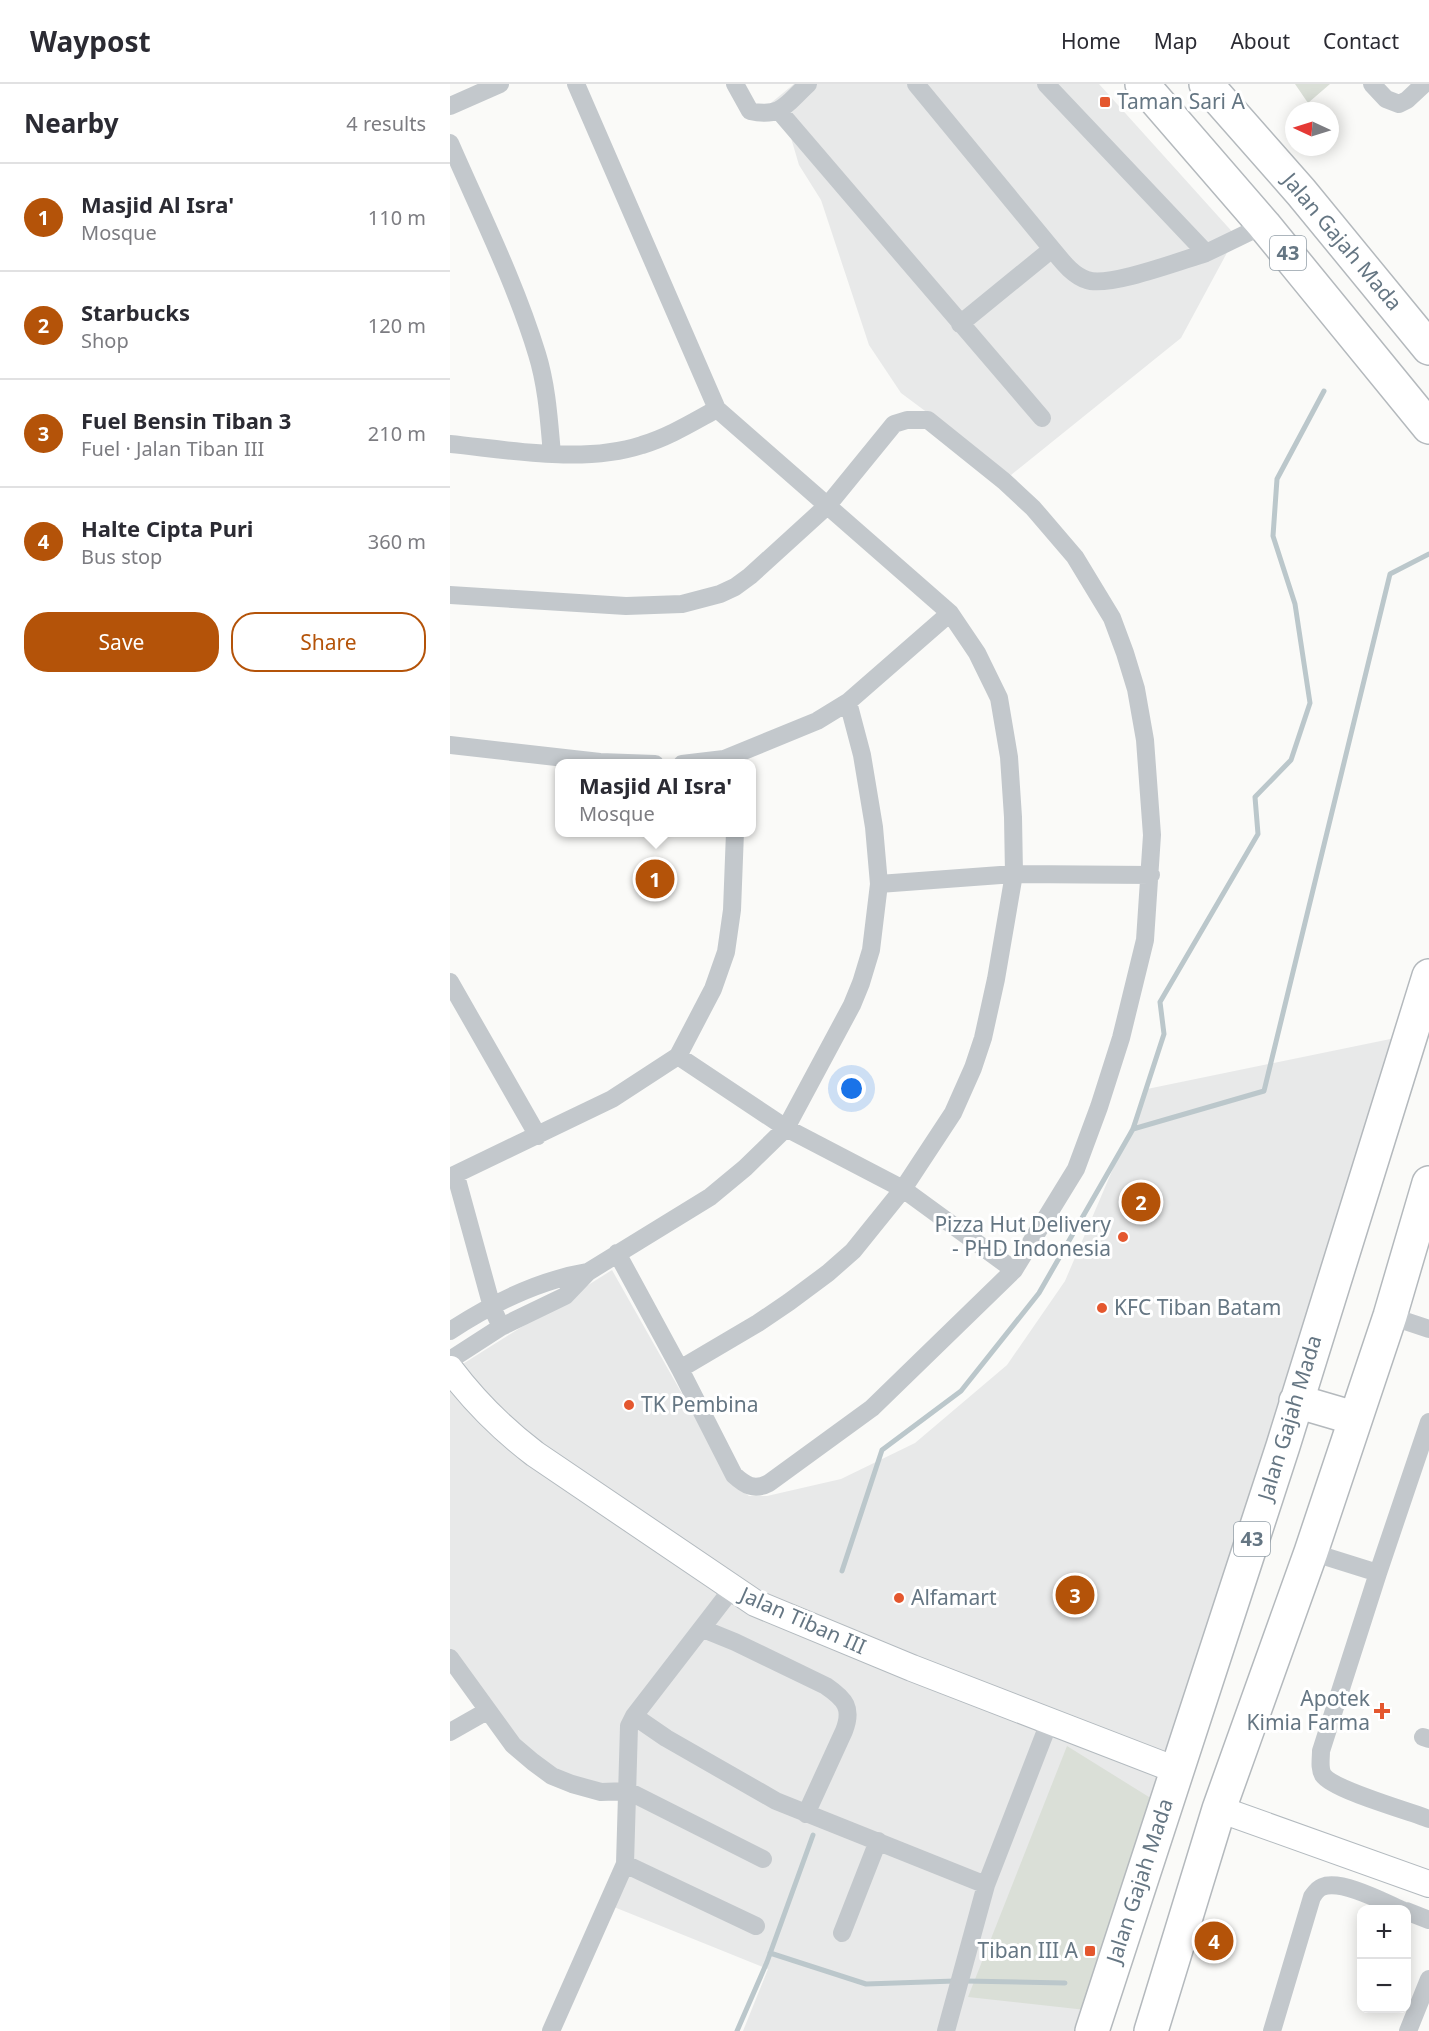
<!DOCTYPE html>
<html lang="en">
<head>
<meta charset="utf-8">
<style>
  :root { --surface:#fff; --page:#f7f7f7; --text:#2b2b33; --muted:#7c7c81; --line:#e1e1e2; --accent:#b45309 }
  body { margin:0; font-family:"Noto Sans",sans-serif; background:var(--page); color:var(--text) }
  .controls { position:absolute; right:18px; bottom:18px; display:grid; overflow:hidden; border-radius:12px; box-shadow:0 3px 15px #0003 }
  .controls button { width:54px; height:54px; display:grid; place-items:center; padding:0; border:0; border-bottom:2px solid var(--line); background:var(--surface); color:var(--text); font:30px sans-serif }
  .compass { position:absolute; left:835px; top:18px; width:54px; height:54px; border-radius:50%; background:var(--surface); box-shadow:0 3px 15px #0003; rotate:274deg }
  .you { position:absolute; left:402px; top:1005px; width:21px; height:21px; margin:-15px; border:4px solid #fff; border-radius:50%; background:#1a73e8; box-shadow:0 0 0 9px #1a73e833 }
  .badge { display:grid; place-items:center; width:39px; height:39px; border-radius:50%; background:var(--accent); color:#fff; font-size:20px; font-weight:700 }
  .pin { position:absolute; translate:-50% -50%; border:3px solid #fff; box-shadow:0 2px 6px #0006 }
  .popup { position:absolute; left:105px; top:675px; width:201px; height:78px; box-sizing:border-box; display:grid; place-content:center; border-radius:12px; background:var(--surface); filter:drop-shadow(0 2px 4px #0005); font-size:20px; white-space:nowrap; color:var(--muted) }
  .popup b { font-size:22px; color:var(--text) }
  .popup::after { content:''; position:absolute; left:50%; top:100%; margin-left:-12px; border:12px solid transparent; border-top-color:var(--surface) }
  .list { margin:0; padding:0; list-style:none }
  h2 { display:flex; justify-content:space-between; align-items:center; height:78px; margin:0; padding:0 24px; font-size:26px }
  h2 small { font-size:20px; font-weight:400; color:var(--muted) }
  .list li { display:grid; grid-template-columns:39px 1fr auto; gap:18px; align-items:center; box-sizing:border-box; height:108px; padding:0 24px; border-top:2px solid var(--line) }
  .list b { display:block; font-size:22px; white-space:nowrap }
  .list p { margin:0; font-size:20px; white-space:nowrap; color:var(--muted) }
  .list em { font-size:20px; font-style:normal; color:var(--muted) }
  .actions { display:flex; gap:12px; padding:18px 24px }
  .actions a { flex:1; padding:14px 0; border:2px solid var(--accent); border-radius:24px; text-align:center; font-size:21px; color:var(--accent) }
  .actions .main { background:var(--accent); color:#fff }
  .map { position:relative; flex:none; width:979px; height:1947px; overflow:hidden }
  header { display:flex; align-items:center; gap:36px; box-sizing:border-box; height:84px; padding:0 30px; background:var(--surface); border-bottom:2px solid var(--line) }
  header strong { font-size:28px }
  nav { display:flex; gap:33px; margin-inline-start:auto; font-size:21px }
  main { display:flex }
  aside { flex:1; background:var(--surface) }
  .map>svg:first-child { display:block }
  .built { fill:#e8e9e9 }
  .green { fill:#dadfd7 }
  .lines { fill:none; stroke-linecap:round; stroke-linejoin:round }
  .stream { stroke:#bbc7cb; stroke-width:5 }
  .secondary-casing { stroke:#b3babf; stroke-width:28 }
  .highway-casing { stroke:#b4b9bd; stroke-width:36 }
  .street { stroke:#c3c8cc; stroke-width:18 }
  .secondary { stroke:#fff; stroke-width:26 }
  .highway { stroke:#fff; stroke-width:33 }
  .poi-dot { fill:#e4572e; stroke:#fff; stroke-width:2 }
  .labels { text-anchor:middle; stroke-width:6; stroke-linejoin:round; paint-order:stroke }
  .shield { fill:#fff; stroke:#939fa8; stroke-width:1.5 }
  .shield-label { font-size:20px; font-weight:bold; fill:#657683 }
  .poi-label { font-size:21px; fill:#657683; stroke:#fff; text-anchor:start }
  .street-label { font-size:21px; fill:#657683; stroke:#fff }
</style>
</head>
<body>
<header>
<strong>Waypost</strong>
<nav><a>Home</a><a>Map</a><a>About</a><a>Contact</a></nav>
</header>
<main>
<aside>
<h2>Nearby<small>4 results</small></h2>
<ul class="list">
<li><span class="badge">1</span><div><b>Masjid Al Isra'</b><p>Mosque</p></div><em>110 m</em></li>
<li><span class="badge">2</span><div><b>Starbucks</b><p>Shop</p></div><em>120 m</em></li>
<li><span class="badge">3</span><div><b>Fuel Bensin Tiban 3</b><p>Fuel · Jalan Tiban III</p></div><em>210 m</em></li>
<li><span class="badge">4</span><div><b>Halte Cipta Puri</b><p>Bus stop</p></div><em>360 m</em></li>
</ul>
<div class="actions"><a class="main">Save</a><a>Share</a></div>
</aside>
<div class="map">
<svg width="979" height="1947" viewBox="0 0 979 1947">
  <rect width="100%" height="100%" fill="#fafaf8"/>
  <path class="built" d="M344,0H649L786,152L731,254L561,391L451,309L419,261L371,116L349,81L341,54L316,23Z
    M955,952L629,1947H293L318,1885L159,1821L184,1710L84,1682L0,1574V1288L162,1186L283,1400L299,1412H317L391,1395L465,1359L557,1281L615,1197L697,1005Z"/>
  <path class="green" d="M845,0H880L858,19Z
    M617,1662L707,1718L636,1926L518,1913Z"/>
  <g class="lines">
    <path class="stream" d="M683,1045L814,1007L940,490L979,470
      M392,1487L432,1366L511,1307L589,1209L683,1045L714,950L710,918L808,750L805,713L841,676L860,619L845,520L823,452L827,395L874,307
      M320,1869L416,1900L505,1897
      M515,1897L615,1899
      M287,1947L317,1878L363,1751"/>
    <g class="secondary-casing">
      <path id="secondary" d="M0,1285C25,1318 52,1345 85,1370L305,1519L462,1584L726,1686
        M769,1725L979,1800"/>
    </g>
    <g class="highway-casing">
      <path id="highway" d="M692,0L814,141L979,343
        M756,0L851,108L979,264
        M846,1317L904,1334
        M642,1947L833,1362L979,892
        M701,1947L769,1725L861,1468L940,1232L979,1099"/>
    </g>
    <path class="street" d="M126,0L267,325L500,529L527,569L549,614L559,673L563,733L564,790L546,895L533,954L523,984L503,1029L453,1105L403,1167L378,1189L339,1218L308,1239L230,1285
      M285,0L300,27C332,34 336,20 358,0
      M466,0L602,165C612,177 622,191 637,196C658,204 732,176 756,169
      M596,0L756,169L814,141
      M922,0L936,15L949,20L957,16L974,0
      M0,22L50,0
      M329,27L592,334
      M0,59C30,128 65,198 87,270C97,302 99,337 102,370
      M510,240L602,165
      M0,360C60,366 134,380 192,361C219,353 243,338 267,325
      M0,511L176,522L232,520L270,510L285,503L300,492L378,421L444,340L457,336H478L554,397L583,424L625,473L662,534L675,569L686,605L695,656L702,751L695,856L671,954L649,1023L626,1085L564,1186L422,1324L319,1399C304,1407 295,1401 284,1391L230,1285L167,1169
      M0,661L150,678L205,680
      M232,680L274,675L367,637L398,618L500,529
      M429,800L564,790L701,791
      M0,898L88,1052
      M228,972L336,1044L453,1105L564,1186
      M6,1092L42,1223L51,1243
      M0,1093L162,1015L228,972L263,905L276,868L282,826L285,748
      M940,1232L979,1245
      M0,1247C41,1220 89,1196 138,1188
      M0,1276L51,1243L115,1212L138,1188L260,1113L295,1084L336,1044L402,921L411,899L421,866L429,800L424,743L412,671L398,618
      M979,1338L928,1489L871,1667C871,1675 869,1684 873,1691C883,1706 959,1727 979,1735
      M861,1468L928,1489
      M253,1545L285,1558L376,1602C395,1615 403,1624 394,1647L356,1730
      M0,1574L63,1661L83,1678L102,1692L122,1700L151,1708L178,1707L313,1775
      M184,1632L216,1654L326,1717L536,1801
      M0,1648L37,1627
      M973,1653L979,1655
      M175,1780L306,1842
      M956,1827L979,1836
      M392,1849L428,1757
      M101,1947L175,1780L179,1642L184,1632L282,1505
      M496,1947L536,1801L600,1636
      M822,1947L862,1813C865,1809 867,1805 872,1803C891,1795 934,1818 952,1826
      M958,1947L979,1895"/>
    <use href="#secondary" class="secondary"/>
    <use href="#highway" class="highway"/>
  </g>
  <g class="poi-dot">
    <rect x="649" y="12" width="12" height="12" rx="3"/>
    <circle cx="673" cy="1153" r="6"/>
    <circle cx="652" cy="1224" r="6"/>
    <circle cx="179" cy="1321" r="6"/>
    <circle cx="449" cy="1514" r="6"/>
    <path d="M929 1618h6v6h6v6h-6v6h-6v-6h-6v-6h6z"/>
    <rect x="634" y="1861" width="12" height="12" rx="3"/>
  </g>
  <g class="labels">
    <g class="shield">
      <rect x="820" y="152" width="36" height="34" rx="4.5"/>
      <rect x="784" y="1438" width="36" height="34" rx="4.5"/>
    </g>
    <g class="shield-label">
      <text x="838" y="176">43</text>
      <text x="802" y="1462">43</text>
    </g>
    <g class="poi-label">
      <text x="667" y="25">Taman Sari A</text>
      <text x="661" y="1148" text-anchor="end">Pizza Hut Delivery<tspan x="661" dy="24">- PHD Indonesia</tspan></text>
      <text x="664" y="1231">KFC Tiban Batam</text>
      <text x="191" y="1328">TK Pembina</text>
      <text x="461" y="1521">Alfamart</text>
      <text x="920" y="1622" text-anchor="end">Apotek<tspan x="920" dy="24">Kimia Farma</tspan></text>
      <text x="628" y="1874" text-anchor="end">Tiban III A</text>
    </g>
    <g class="street-label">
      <text transform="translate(892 158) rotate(50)" y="7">Jalan Gajah Mada</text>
      <text transform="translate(840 1334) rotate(-73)" y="7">Jalan Gajah Mada</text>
      <text transform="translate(353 1537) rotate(24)" y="7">Jalan Tiban III</text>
      <text transform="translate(690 1797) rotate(-72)" y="7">Jalan Gajah Mada</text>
    </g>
  </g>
</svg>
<div class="controls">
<button>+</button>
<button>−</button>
</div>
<svg class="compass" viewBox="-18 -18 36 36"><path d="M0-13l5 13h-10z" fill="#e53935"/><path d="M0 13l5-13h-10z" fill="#7c7c81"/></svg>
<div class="you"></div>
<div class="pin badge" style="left:205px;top:795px">1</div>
<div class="popup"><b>Masjid Al Isra'</b>Mosque</div>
<div class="pin badge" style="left:691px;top:1118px">2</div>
<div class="pin badge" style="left:625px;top:1511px">3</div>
<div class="pin badge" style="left:764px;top:1857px">4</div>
</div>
</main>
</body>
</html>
